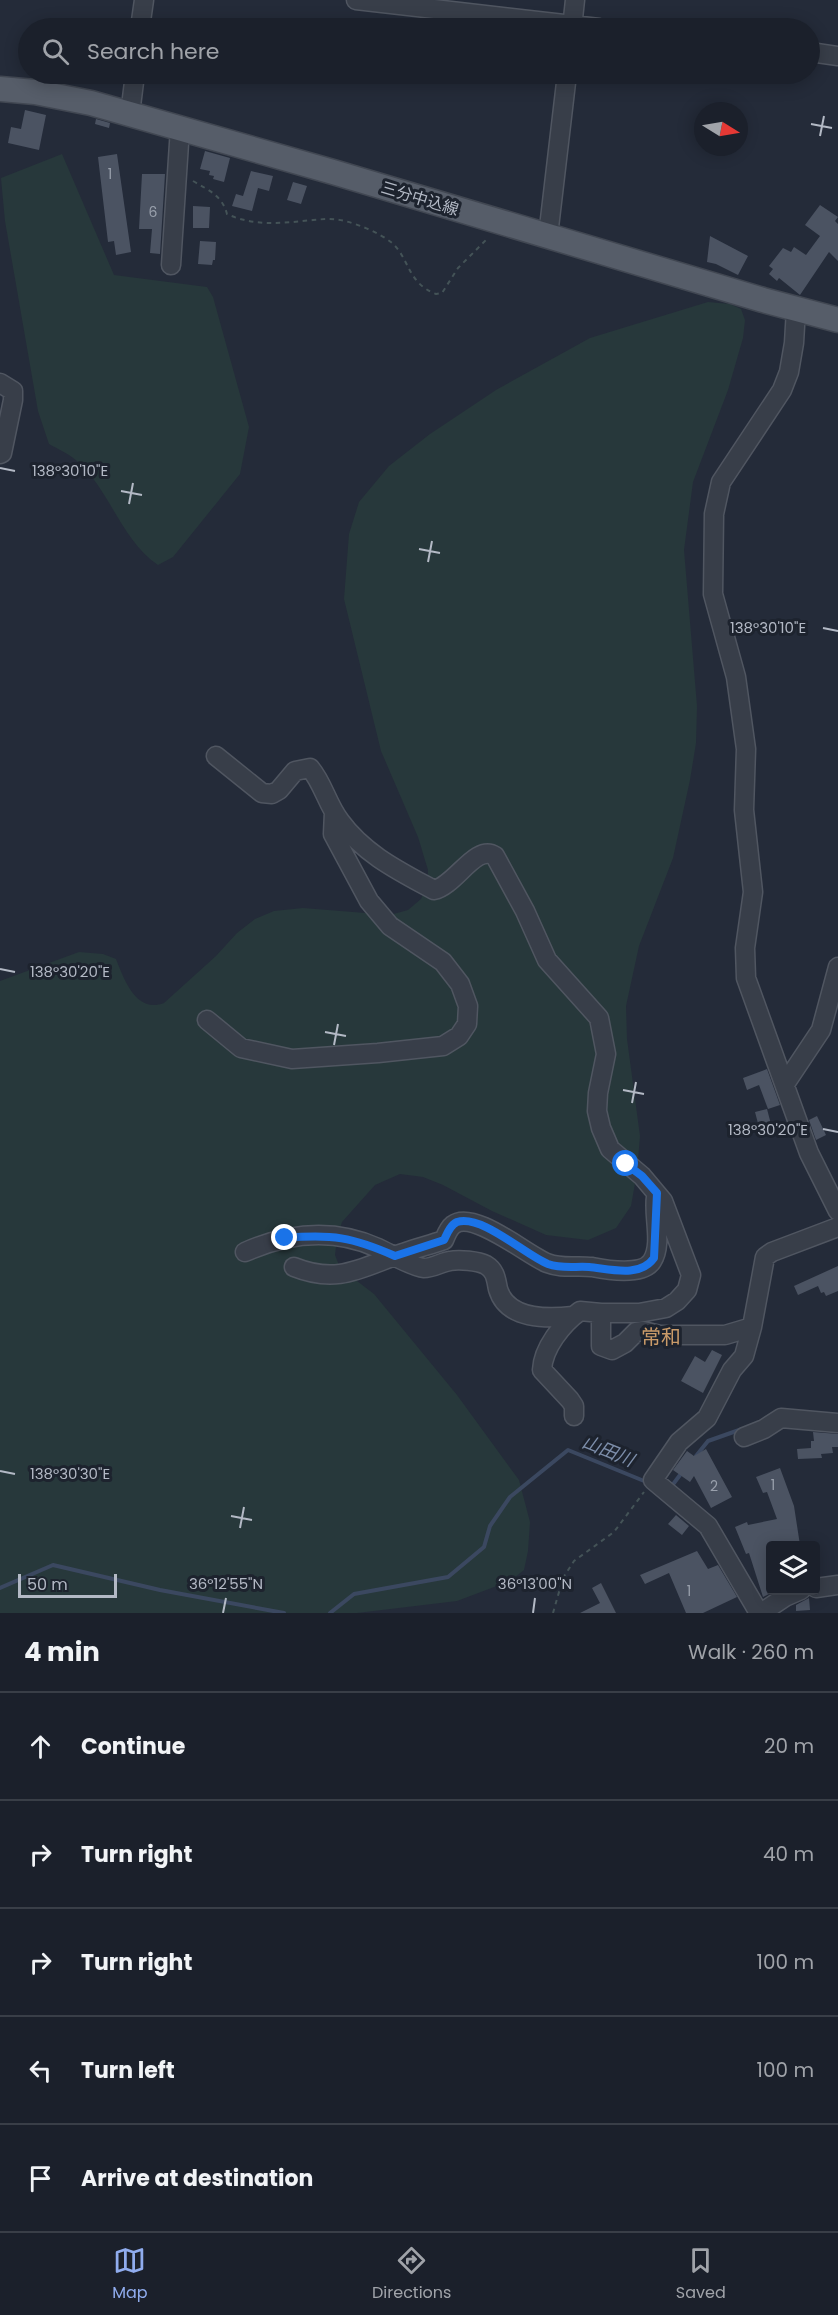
<!DOCTYPE html>
<html lang="en">
<head>
<meta charset="utf-8">
<style>
  :root { --surface:#1b202b; --page:#282d37; --text:#f1f3f6; --muted:#a0a3a9; --line:#393e47; --accent:#90acee }
  body { margin:0; font-family:Poppins,"Noto Sans JP",sans-serif; background:var(--page); color:var(--text) }
  .controls { position:absolute; right:18px; bottom:18px; display:grid; overflow:hidden; border-radius:6px; box-shadow:0 3px 15px #0003 }
  .controls button { width:54px; height:54px; display:grid; place-items:center; padding:0; border:0; border-bottom:2px solid var(--line); background:var(--surface); color:var(--text); font:30px sans-serif }
  .compass { position:absolute; left:694px; top:102px; width:54px; height:54px; border-radius:50%; background:var(--surface); box-shadow:0 3px 15px #0003; rotate:101deg }
  .scale { position:absolute; left:18px; bottom:15px; width:99px; box-sizing:border-box; padding-left:6px; border:3px solid #b3b9c5; border-top:0; font-size:16px; line-height:21px; white-space:nowrap; color:#b3b9c5; -webkit-text-stroke:4px #1d232e; paint-order:stroke }
  .stop { position:absolute; width:18px; height:18px; margin:-14px; border:4px solid #1a73e8; border-radius:50%; background:#fff }
  .stop.end { background:#1a73e8; border-color:#fff; box-shadow:0 2px 6px #0008 }
  .list { margin:0; padding:0; list-style:none }
  h2 { display:flex; justify-content:space-between; align-items:center; height:78px; margin:0; padding:0 24px; font-size:26px }
  h2 small { font-size:20px; font-weight:400; color:var(--muted) }
  .list li { display:grid; grid-template-columns:39px 1fr auto; gap:18px; align-items:center; box-sizing:border-box; height:108px; padding:0 24px; border-top:2px solid var(--line) }
  .list b { display:block; font-size:22px; white-space:nowrap }
  .list em { font-size:20px; font-style:normal; color:var(--muted) }
  .icon { flex:none; width:33px; height:33px; fill:none; stroke:currentColor; stroke-width:2; stroke-linecap:round; stroke-linejoin:round }
  .map { position:relative; flex:none; width:838px; height:1613px; overflow:hidden }
  .search { position:absolute; background:var(--surface); box-shadow:0 3px 15px #0003; left:18px; right:18px; top:18px; height:66px; display:flex; align-items:center; gap:15px; box-sizing:border-box; padding:0 21px; border-radius:33px; color:var(--muted); font-size:22px }
  .sheet { height:618px; background:var(--surface) }
  nav { display:flex; justify-content:space-around; align-items:center; box-sizing:border-box; height:84px; border-top:2px solid var(--line); background:var(--surface); font-size:16px; color:var(--muted) }
  nav a { display:grid; justify-items:center; gap:3px }
  nav .on { color:var(--accent) }
  .map>svg:first-child { display:block }
  .green { fill:#27383b }
  .lines { fill:none; stroke-linecap:round; stroke-linejoin:round }
  .stream { stroke:#3b4860; stroke-width:4 }
  .building { fill:#4b5362 }
  .minor-casing { stroke:#505661; stroke-width:21 }
  .major-casing { stroke:#414752; stroke-width:27 }
  .path { stroke:#445357; stroke-width:2; stroke-dasharray:4.5 4.5; stroke-linecap:butt }
  .minor { stroke:#383e49; stroke-width:18 }
  .major { stroke:#565d69; stroke-width:24 }
  .route { stroke:#1a73e8; stroke-width:8 }
  .ticks { fill:none; stroke:#b3b9c5; stroke-width:2 }
  .labels { text-anchor:middle; stroke-width:6; stroke-linejoin:round; paint-order:stroke }
  .number-label { font-size:14px; fill:#99a0ac }
  .street-label { font-size:16px; fill:#b3b9c5; stroke:#1d232e }
  .water-label { font-size:18px; font-style:italic; fill:#7d8eaa; stroke:#1d232e }
  .quarter-label { font-size:20px; fill:#ca9b69; stroke:#1d232e }
  .ticks-label { font-size:15px; text-anchor:middle; fill:#b3b9c5; stroke:#1d232e; stroke-width:6; stroke-linejoin:round; paint-order:stroke }
</style>
</head>
<body>
<div class="map">
<svg width="838" height="1613" viewBox="0 0 838 1613">
  <rect width="100%" height="100%" fill="#242b39"/>
  <path class="green" d="M62,154L114,275L207,287L213,297L249,427L240,474L173,557L158,565C121,540 110,490 77,461C69,454 58,449 49,444L38,411L5,221L1,178Z
    M708,302L730,304L741,309L745,320L743,338L728,390L693,482L684,550L697,706L696,743L690,780L673,858L639,946L626,1006L627,1039L640,1136L637,1172L631,1206L616,1228L588,1240L546,1235L492,1211L443,1185L423,1177L400,1174L375,1185L342,1222L337,1239L335,1255L340,1268L374,1294L457,1395L519,1480L530,1522L528,1551L524,1570L510,1581L457,1601L357,1613H0V981L79,952L103,954L116,959C124,979 136,1014 164,1003L216,956L237,933L255,919L274,911L303,908L390,915L408,910L421,899L428,883V870L418,837L381,751L344,599L349,534L359,502L389,466L430,434L496,390L590,338Z"/>
  <g class="lines">
    <path class="stream" d="M696,1456L708,1441L742,1429
      M671,1487L683,1471
      M0,1588L53,1565L160,1590L284,1613
      M330,1613L354,1594L448,1577L484,1547L490,1526L510,1497L568,1450L649,1483"/>
  </g>
  <path class="building" d="M25,110L46,115L39,150L8,143L11,127L21,129Z
    M96,119L110,123L109,128L95,124Z
    M205,151L230,158L224,182L213,179L214,176L209,175L210,171L200,169Z
    M117,154L131,252L116,255L114,241L108,242L98,157Z
    M251,171L273,176L269,191L258,188L252,211L232,206L236,194L243,196Z
    M142,174H165L160,254L150,253L152,229H139Z
    M293,182L307,186L301,204L287,200Z
    M820,205L838,217L835,221L838,224V261L829,252L800,295L779,278L777,281L769,274L773,269L769,266L783,248L791,252L794,247L806,255L820,236L805,225Z
    M193,206L210,207L209,228H193Z
    M710,236L748,256L738,275L716,264L707,262Z
    M200,241L216,242L215,260H213L212,265L198,264Z
    M767,1069L780,1105L768,1109L759,1085L747,1090L743,1078Z
    M767,1109L772,1128L760,1131L755,1112Z
    M817,1116L826,1135L816,1140L809,1120Z
    M838,1266V1291L826,1296L824,1292L821,1293L818,1286L798,1295L794,1286Z
    M712,1350L722,1355L703,1393L681,1381L695,1356L705,1362Z
    M813,1432L838,1434V1447H832L833,1453L821,1454L822,1458L798,1459L797,1449L811,1448V1441H814Z
    M706,1449L732,1497L711,1508L694,1476L690,1482L673,1470L687,1451L694,1456Z
    M780,1468L794,1506L800,1545H771V1593L763,1597L749,1553L746,1554L735,1527L747,1522L748,1525L777,1519L767,1492L763,1493L756,1477Z
    M676,1515L689,1526L682,1535L668,1524Z
    M697,1551L708,1569L718,1565L737,1597L703,1613H686L669,1573L645,1584L640,1575Z
    M601,1583L616,1613H580L600,1603L592,1588Z
    M809,1598L810,1610L796,1611V1605Z"/>
  <g class="lines">
    <g class="minor-casing">
      <path id="minor" d="M356,0L599,28
        M140,28L144,0
        M572,28L575,0
        M810,52L838,56
        M130,114L135,74
        M548,236L567,74
        M171,265L180,128
        M796,309L794,343L789,372L782,390L721,482L714,514L713,594L736,677L746,749L744,810L753,892L745,948L746,978L809,1153L838,1211
        M0,383L13,391V400L2,453L0,454
        M216,756L262,793L272,794L279,790L295,771L310,768C323,783 327,804 340,821C364,854 399,871 434,890C455,886 476,843 495,856L525,911L547,960L599,1018L606,1054L598,1093L597,1111L601,1128L610,1149L642,1176L663,1201L691,1275L687,1290L677,1301L666,1308L639,1313H601L580,1311C562,1324 543,1348 542,1370L570,1400L574,1406V1416
        M207,1020L241,1048L292,1059L378,1053L443,1046L459,1036L467,1024L468,1006L460,984L443,962L390,926L369,901L333,834L334,812
        M785,1084L821,1030L838,967
        M245,1252C288,1233 334,1228 378,1248C389,1253 412,1267 424,1268C433,1268 442,1262 450,1261C459,1259 478,1261 486,1265C496,1271 496,1280 498,1289C507,1320 547,1319 573,1316
        M294,1267C339,1285 362,1267 403,1253C416,1248 430,1245 444,1240C446,1235 449,1228 453,1225C473,1209 527,1255 547,1263C562,1269 576,1265 592,1267C607,1270 643,1276 652,1261C663,1244 653,1216 656,1197
        M601,1313V1346L612,1350L625,1343L636,1332L643,1331L660,1335H725L752,1327
        M744,1437L764,1429L781,1418L838,1423
        M816,1588L838,1585
        M759,1613L708,1526L653,1480L679,1442L707,1418L732,1370L744,1356L752,1327L765,1257L772,1252L838,1227
        M761,1613L785,1597L801,1590"/>
    </g>
    <g class="major-casing">
      <path id="major" d="M0,89L35,92L91,103L333,172L763,300L838,320"/>
    </g>
    <path class="path" d="M193,181C208,190 222,195 227,214C255,227 283,223 313,220C325,219 334,218 345,221C360,225 380,233 392,243C410,259 407,283 436,294L442,293L458,268L488,238
      M553,1613L563,1578L574,1561L614,1532L644,1492"/>
    <use href="#minor" class="minor"/>
    <use href="#major" class="major"/>
  </g>
  <g class="lines">
    <path class="route" d="M285,1238C332,1234 352,1237 395,1256L444,1240C447,1234 450,1225 457,1222C482,1214 525,1255 548,1264C562,1269 576,1266 589,1267C610,1269 640,1278 654,1258L657,1193L642,1176L626,1164"/>
  </g>
  <path class="ticks" d="M811,124L832,128M820,136L824,116M0,468L15,471M121,491L142,495M129,504L133,483M419,549L440,553M428,562L432,541M823,628L838,631M0,969L15,972M325,1032L346,1036M334,1045L338,1024M623,1090L644,1094M632,1103L636,1082M823,1129L838,1132M0,1471L15,1474M231,1516L252,1520M240,1528L244,1507M223,1613L226,1598M533,1613L535,1598"/>
  <g class="labels">
    <g class="number-label">
      <text x="110" y="179">1</text>
      <text x="153" y="217">6</text>
      <text x="773" y="1490">1</text>
      <text x="714" y="1491">2</text>
      <text x="689" y="1596">1</text>
    </g>
    <g class="street-label">
      <text transform="translate(420 198) rotate(17)" y="6">三分中込線</text>
    </g>
    <g class="water-label">
      <text transform="translate(608 1451) rotate(22)" y="6">山田川</text>
    </g>
    <g class="quarter-label">
      <text x="661" y="1344">常和</text>
    </g>
  </g>
  <g class="ticks-label">
    <text x="70" y="476">138°30'10"E</text>
    <text x="768" y="633">138°30'10"E</text>
    <text x="70" y="977">138°30'20"E</text>
    <text x="768" y="1135">138°30'20"E</text>
    <text x="70" y="1479">138°30'30"E</text>
    <text x="226" y="1589">36°12'55"N</text>
    <text x="535" y="1589">36°13'00"N</text>
  </g>
</svg>
<div class="controls">
<button><svg class="icon" aria-label="layers" viewBox="0 0 24 24"><path d="M12 4l9 5-9 5-9-5zM3 14l9 5 9-5"/></svg></button>
</div>
<svg class="compass" viewBox="-18 -18 36 36"><path d="M0-13l5 13h-10z" fill="#e53935"/><path d="M0 13l5-13h-10z" fill="#a0a3a9"/></svg>
<div class="scale">50 m</div>
<div class="stop" style="left:626px;top:1164px"></div>
<div class="stop end" style="left:285px;top:1238px"></div>
<div class="search"><svg class="icon" aria-label="search" viewBox="0 0 24 24"><circle cx="10" cy="10" r="6"/><path d="M15 15l6 6"/></svg>Search here</div>
</div>
<section class="sheet">
<h2>4 min<small>Walk · 260 m</small></h2>
<ul class="list">
<li><svg class="icon" aria-label="ahead" viewBox="0 0 24 24"><path d="M12 20V5M6 11l6-6 6 6"/></svg><div><b>Continue</b></div><em>20 m</em></li>
<li><svg class="icon" aria-label="right" viewBox="0 0 24 24"><path d="M7 20v-9h11M14 6l5 5-5 5"/></svg><div><b>Turn right</b></div><em>40 m</em></li>
<li><svg class="icon" aria-label="right" viewBox="0 0 24 24"><path d="M7 20v-9h11M14 6l5 5-5 5"/></svg><div><b>Turn right</b></div><em>100 m</em></li>
<li><svg class="icon" aria-label="left" viewBox="0 0 24 24"><path d="M17 20v-9H6M10 6l-5 5 5 5"/></svg><div><b>Turn left</b></div><em>100 m</em></li>
<li><svg class="icon" aria-label="arrive" viewBox="0 0 24 24"><path d="M6 21V4h12l-3 4 3 4H6"/></svg><div><b>Arrive at destination</b></div></li>
</ul>
</section>
<nav>
<a class="on"><svg class="icon" aria-label="map" viewBox="0 0 24 24"><path d="M3 6l6-2 6 2 6-2v14l-6 2-6-2-6 2zM9 4v14M15 6v14"/></svg>Map</a>
<a><svg class="icon" aria-label="directions" viewBox="0 0 24 24"><path d="M12 3l9 9-9 9-9-9zM9 14v-3h6M13 9l2 2-2 2"/></svg>Directions</a>
<a><svg class="icon" aria-label="saved" viewBox="0 0 24 24"><path d="M7 4h10v16l-5-4-5 4z"/></svg>Saved</a>
</nav>
</body>
</html>
